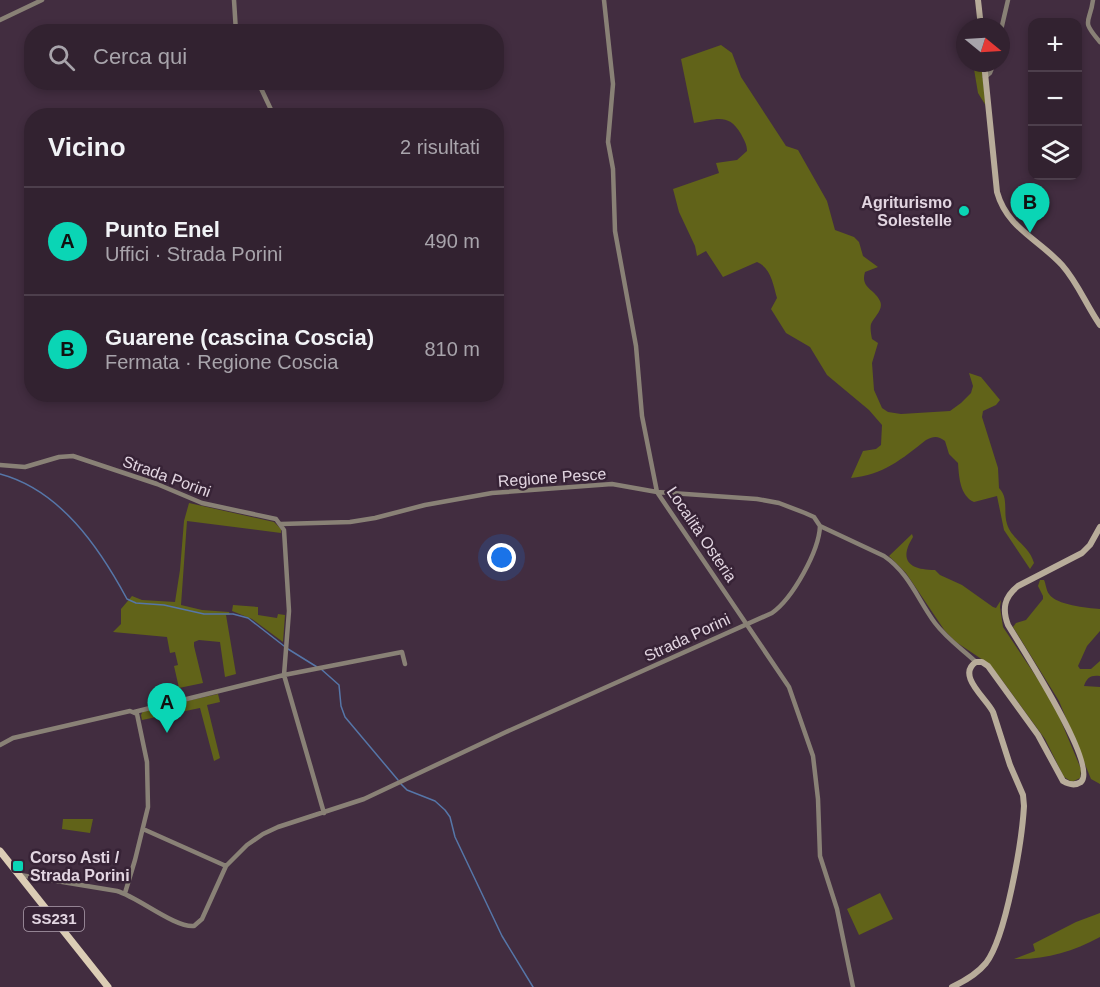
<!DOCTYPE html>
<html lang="it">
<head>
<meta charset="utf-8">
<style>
  :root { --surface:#322230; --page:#3d2f3c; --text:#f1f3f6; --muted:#a8a4ab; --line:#4d3f4c; --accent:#0ad5b5 }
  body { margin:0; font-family:Arial,sans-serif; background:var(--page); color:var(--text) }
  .controls { position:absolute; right:18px; top:18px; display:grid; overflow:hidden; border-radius:12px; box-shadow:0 3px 9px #0003 }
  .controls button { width:54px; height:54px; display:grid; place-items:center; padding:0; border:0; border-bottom:2px solid var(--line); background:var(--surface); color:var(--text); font:30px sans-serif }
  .compass { position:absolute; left:956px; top:18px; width:54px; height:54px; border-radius:50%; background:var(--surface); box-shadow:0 3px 9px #0003; rotate:108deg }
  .you { position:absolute; left:502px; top:558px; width:21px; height:21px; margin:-15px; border:4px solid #fff; border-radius:50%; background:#1a73e8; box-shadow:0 0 0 9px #1a73e833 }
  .badge { display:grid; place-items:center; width:39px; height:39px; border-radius:50%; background:var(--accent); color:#111; font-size:20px; font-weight:700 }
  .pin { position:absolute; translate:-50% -50px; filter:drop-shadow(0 2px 3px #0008) }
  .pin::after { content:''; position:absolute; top:32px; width:21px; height:18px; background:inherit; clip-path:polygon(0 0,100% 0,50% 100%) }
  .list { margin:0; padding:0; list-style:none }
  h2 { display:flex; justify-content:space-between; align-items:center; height:78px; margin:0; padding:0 24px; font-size:26px }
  h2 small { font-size:20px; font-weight:400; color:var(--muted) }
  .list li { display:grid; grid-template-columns:39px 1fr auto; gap:18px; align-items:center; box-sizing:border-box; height:108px; padding:0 24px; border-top:2px solid var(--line) }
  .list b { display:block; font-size:22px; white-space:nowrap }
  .list p { margin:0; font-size:20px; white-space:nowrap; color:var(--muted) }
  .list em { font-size:20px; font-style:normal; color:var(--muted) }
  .icon { flex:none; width:33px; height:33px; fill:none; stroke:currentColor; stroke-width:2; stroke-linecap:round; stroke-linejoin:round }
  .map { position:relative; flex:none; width:1100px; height:987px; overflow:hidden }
  .search { position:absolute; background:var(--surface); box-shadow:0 3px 9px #0003; left:24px; top:24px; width:480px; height:66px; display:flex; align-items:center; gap:15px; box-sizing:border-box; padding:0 21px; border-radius:24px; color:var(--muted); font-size:22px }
  .panel { position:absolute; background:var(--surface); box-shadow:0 3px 9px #0003; left:24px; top:108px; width:480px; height:294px; border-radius:24px }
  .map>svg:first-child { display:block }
  .green { fill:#616319 }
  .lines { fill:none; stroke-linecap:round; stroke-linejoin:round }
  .stream { stroke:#5676a8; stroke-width:1.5 }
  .street { stroke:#898176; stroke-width:4.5 }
  .secondary { stroke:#b8ac9a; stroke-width:6 }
  .primary { stroke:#dccdb5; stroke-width:7 }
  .poi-dot { fill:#0ad5b5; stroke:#372336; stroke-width:2 }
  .labels { text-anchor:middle; stroke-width:5; stroke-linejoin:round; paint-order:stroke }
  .shield { fill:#372336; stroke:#afa0ae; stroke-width:1.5 }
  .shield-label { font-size:15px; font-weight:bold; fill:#e2d5e1 }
  .poi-label { font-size:16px; font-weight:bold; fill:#e2d5e1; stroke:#372336; text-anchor:end }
  .street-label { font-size:16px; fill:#e2d5e1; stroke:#372336 }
</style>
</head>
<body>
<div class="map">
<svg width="1100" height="987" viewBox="0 0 1100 987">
  <rect width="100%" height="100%" fill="#422d40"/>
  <path class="green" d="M721,45L732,53L741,77L786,146L798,150L827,201L835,230L854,237L859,242L863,256L878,267L865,272C860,288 875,289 880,301C884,309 874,317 871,324C870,328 871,334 872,339L878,343L872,363L874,390L882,408L888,412L901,414L950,411L961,403L971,393L973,386L969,373L981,377L1000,400L996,405L983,411L982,417L998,468L999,488C1009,498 1003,512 1007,524C1012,540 1029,545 1034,563L1030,569L1004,530L997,496L974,502C960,496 959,477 958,463L949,454L945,441C938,436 934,436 926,440C902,459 883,475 851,478L863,451L876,449L881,445L882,425L869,410L827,375L810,347L786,333L771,309L777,298C773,284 771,268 757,262L723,277L706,251L697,256L695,246L679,212L673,189L719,173L716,163L737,160L747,151C747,144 744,140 741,134C728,112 716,120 694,123L681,59Z
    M973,63H981L986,106L978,93Z
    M189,503L274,522L281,529V533L187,521L181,605L202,610L229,612L230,615H226L236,674L225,677L220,642L199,640L194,642V646L203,683L179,688L174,666L178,665L175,652L170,653L167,637L113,632L121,624V609L132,596L142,600L175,602L180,570L184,521Z
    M912,534L913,537C898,561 910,570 935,570L940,575L962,585L993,607L996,608L1001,600L1000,607L1003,627L1053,702L1081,769L1080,778L1072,782L1064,777L1045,739L1002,680L989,664L956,642L945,631L906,573L889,556Z
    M1040,580H1044C1046,584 1046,590 1049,594C1056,605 1087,608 1100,609V631L1087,646L1078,666L1080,669H1091L1100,661V676C1091,675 1087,677 1084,686L1100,687V784L1091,779L1059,701L1013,627L1016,623L1026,620L1043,599V596L1038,586Z
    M233,605L258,607V615L277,618L278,614L285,615L283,642L252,619L232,611Z
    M218,694L220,702L207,705L220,758L214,761L200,708L142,720L141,715L143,711Z
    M63,819H93L90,833L62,829Z
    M880,893L893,919L859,935L847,909Z
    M1100,913V937C1072,952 1045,960 1014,959L1035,951L1033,944L1076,922Z"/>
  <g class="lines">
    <path class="stream" d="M0,474C60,490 99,547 127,599L136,603L164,605L204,614H233L248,618L284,646
      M288,649L317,667
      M321,669L339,685L341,706L345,717L398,780
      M401,784L407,790L435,801L445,810L450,817L455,837L502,936L533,987"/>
    <path class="street" d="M234,0L236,32
      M604,0L613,84L608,142L613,169L615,231L636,346L642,416L657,492L789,687L813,756L818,799L820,856L837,909L853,987
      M1093,0C1090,24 1080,19 1100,42
      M0,20L42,0
      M1001,30L1008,0
      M985,77L990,73L994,63
      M258,82L274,116
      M0,465L25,467L59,457L73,456L157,484L202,503L276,519L284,530L289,611L284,675L324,813
      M281,524L350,522L375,518L425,505L492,493L612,484L657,492L757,499L779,503L805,513L814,517L820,526
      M820,526L884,556C909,573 918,600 935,623C947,639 962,649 976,662
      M134,712L284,675L402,652L405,664
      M0,745L13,738L130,711L137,714L147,762L148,807L135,860L125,893
      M143,829L226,866
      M20,875L117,891C138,897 175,928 194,926L202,919L226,866L247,845L263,834L278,827L364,799L506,732L772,613C793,598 819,551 820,526"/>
    <path class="secondary" d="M978,0L981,27
      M984,63L997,192C1007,228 1038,239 1062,265C1078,283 1086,305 1100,325
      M952,987C965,981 977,974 986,963C1006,937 1022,841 1024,806L1023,795L1010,765L993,712C986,698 956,675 976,662H982L988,666L1038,735L1063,781C1068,784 1075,786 1081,782C1099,766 1020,645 1008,625C1002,609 1004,597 1018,586L1082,553L1090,545L1100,527"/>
    <path class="primary" d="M0,851L108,987"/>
  </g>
  <g class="poi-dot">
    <circle cx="964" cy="211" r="6"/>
    <rect x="12" y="860" width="12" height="12" rx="3"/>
  </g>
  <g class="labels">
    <rect class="shield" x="24" y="907" width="60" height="24" rx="4.5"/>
    <g class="shield-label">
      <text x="54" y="924">SS231</text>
    </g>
    <g class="poi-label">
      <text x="952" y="208">Agriturismo<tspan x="952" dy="18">Solestelle</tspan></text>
      <text x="30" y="863" text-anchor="start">Corso Asti /<tspan x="30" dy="18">Strada Porini</tspan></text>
    </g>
    <g class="street-label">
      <text transform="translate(167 476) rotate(20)" y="6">Strada Porini</text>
      <text transform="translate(552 477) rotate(-4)" y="6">Regione Pesce</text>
      <text transform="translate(702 534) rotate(56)" y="6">Località Osteria</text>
      <text transform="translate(687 637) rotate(-25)" y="6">Strada Porini</text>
    </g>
  </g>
</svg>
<div class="controls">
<button>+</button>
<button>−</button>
<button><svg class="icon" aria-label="layers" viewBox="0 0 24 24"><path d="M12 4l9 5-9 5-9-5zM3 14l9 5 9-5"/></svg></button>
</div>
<svg class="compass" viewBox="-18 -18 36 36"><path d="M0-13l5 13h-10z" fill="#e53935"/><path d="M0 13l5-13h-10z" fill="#a8a4ab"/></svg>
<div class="you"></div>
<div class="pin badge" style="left:167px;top:733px">A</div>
<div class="pin badge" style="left:1030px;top:233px">B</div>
<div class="search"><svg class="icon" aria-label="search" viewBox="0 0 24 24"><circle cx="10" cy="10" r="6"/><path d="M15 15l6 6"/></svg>Cerca qui</div>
<section class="panel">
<h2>Vicino<small>2 risultati</small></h2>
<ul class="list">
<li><span class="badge">A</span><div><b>Punto Enel</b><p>Uffici · Strada Porini</p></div><em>490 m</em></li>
<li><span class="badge">B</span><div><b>Guarene (cascina Coscia)</b><p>Fermata · Regione Coscia</p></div><em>810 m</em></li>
</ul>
</section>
</div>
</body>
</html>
